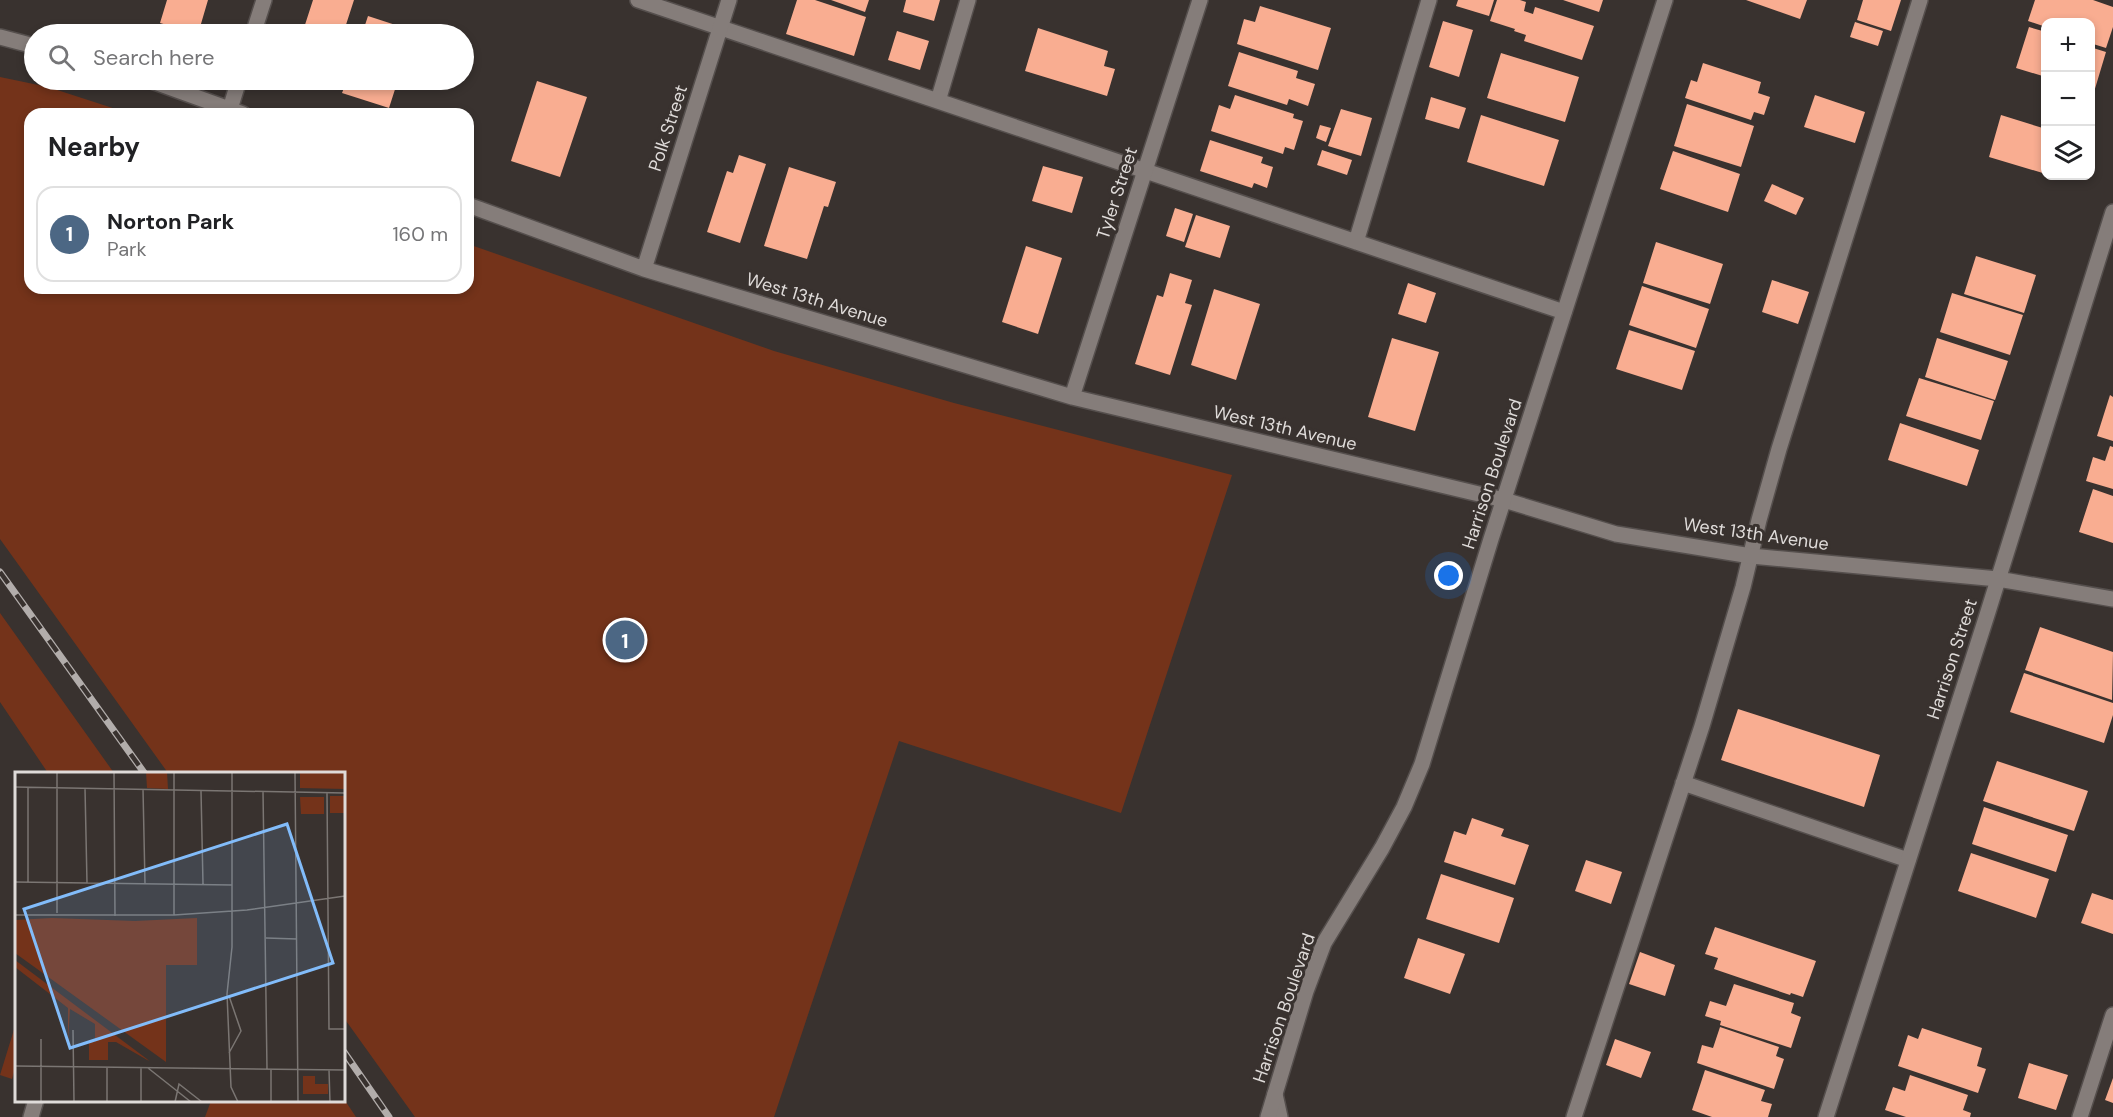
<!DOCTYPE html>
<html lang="en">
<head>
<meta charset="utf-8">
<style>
  :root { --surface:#fff; --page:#f2f2f2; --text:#202124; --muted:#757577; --line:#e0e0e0; --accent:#4c6784 }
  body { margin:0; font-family:"DM Sans",sans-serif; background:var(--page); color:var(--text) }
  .controls { position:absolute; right:18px; top:18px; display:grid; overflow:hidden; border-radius:12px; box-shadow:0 3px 9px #0003 }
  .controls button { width:54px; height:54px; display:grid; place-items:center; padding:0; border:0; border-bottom:2px solid var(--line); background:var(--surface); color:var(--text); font:30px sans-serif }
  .you { position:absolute; left:1449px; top:576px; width:21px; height:21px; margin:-15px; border:4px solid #fff; border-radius:50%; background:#1a73e8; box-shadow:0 0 0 9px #1a73e833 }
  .badge { display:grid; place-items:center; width:39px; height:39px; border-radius:50%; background:var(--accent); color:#fff; font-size:20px; font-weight:700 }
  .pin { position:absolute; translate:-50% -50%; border:3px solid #fff; box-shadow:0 2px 6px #0006 }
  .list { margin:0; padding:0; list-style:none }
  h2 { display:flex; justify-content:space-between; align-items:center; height:78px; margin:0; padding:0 24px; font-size:26px }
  h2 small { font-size:20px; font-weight:400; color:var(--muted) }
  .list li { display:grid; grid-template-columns:39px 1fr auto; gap:18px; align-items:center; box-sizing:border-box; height:96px; margin:0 12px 12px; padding:0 12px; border:2px solid var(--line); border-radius:18px }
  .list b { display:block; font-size:22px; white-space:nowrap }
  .list p { margin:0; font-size:20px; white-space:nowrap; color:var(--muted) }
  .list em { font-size:20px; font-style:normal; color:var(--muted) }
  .icon { flex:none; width:33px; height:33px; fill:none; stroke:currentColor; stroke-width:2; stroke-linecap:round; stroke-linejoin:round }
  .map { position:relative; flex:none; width:2113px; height:1117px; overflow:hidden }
  .search { position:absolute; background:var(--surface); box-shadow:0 3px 9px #0003; left:24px; top:24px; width:450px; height:66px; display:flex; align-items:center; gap:15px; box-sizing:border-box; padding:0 21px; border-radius:33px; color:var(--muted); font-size:22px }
  .panel { position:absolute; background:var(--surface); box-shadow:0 3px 9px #0003; left:24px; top:108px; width:450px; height:186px; border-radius:18px }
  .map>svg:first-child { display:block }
  .green { fill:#74331a }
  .building { fill:#f9ad91 }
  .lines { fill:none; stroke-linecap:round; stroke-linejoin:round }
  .service-casing { stroke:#554f4d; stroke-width:18 }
  .minor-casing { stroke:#554f4d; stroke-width:18 }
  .tertiary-casing { stroke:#554f4d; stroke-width:18 }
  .service { stroke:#857d7a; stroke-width:15 }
  .minor { stroke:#857d7a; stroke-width:15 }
  .tertiary { stroke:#857d7a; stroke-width:15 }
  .rail-casing { stroke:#b2adab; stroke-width:7 }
  .rail { stroke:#39322f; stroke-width:4.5; stroke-dasharray:14; stroke-linecap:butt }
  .labels { text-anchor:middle; stroke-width:6; stroke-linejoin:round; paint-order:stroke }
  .street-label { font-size:18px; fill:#dfdbd9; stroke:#39322f }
  .inset-road { fill:none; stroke:#7b7673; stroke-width:1.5 }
  .view { fill:#82bcfa; fill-opacity:0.15; stroke:#82bcfa; stroke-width:3 }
  .inset-edge { fill:none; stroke:#dfdbd9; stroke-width:3 }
</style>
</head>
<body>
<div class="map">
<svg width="2113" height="1117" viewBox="0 0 2113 1117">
  <rect width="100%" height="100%" fill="#39322f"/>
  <path class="green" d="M0,77L48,87L131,114H30V288H468V244L774,351L954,403L1232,475L1121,813L899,741L774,1117H415L344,1018V774L168,773L0,539Z
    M0,613L114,773H48L0,702Z
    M16,1023V1065L12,1079L0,1075Z
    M344,1099L356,1117H205L211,1101L344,1100Z"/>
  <path class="building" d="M167,0H208L198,34L160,23Z
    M313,0H354L343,34H302Z
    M797,0H815L866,17L854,56L786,34Z
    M831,0H869L865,12Z
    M906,0H940L934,21L903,12Z
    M1458,0H1494L1489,16L1456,6Z
    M1497,0H1520L1526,2L1524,11L1533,14L1535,7L1594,26L1582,60L1524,41L1526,35L1514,31L1515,29L1490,21Z
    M1563,0H1603L1599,12Z
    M1746,0H1807L1800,19Z
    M1863,0H1901L1891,31L1857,20Z
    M2035,0H2093L2113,7V27L2106,48L2090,43V22H2046V27L2028,21Z
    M1260,6L1331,28L1318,70L1237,44L1244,19L1255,22Z
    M368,16L414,31L413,34H362Z
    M1443,21L1473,30L1459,77L1429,67Z
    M1855,22L1883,31L1878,46L1850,37Z
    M2029,27L2046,32V77L2016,68Z
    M1038,28L1108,51L1104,66L1115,69L1107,96L1025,71Z
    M897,31L929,41L920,70L888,60Z
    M2090,47L2106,52L2094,92L2090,91Z
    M1239,52L1298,71L1296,78L1315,84L1308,106L1289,99L1287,105L1228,86Z
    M1501,53L1579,77L1565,122L1487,98Z
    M1703,63L1761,82L1758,93L1770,97L1764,115L1754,112L1751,120L1685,98L1691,80L1697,82Z
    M300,80H329L326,88Z
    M347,80H398L389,108L342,93Z
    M537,81L587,97L560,177L511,161Z
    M1235,95L1294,114L1293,118L1303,121L1294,150L1285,147L1283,154L1211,131L1219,105L1230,109Z
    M1815,95L1865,112L1855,143L1804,127Z
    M1431,97L1466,108L1459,129L1425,119Z
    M1687,104L1754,126L1741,167L1674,146Z
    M1341,109L1372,118L1361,156L1328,146Z
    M1481,115L1559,140L1544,186L1467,162Z
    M2001,115L2046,129V174L1989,157Z
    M1320,125L1331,128L1326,142L1316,138Z
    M1210,140L1263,157L1261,163L1273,167L1267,188L1254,183L1252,188L1200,171Z
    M1322,150L1352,160L1347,175L1317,165Z
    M1673,151L1740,174L1728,212L1660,189Z
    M739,155L766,164L740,243L707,232L727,171L733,173Z
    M1043,166L1083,177L1072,213L1032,201Z
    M789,167L836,182L828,207L824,206L807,259L764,246Z
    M1772,184L1804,198L1796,215L1764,201Z
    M1175,208L1193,214L1184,242L1166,236Z
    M1196,215L1230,226L1220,258L1185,247Z
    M1656,242L1723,264L1710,304L1643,283Z
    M1026,246L1062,258L1038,334L1002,322Z
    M1976,256L2036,275L2024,313L1964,294Z
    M1170,273L1192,280L1185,303L1192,305L1170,375L1135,364L1157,295L1163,297Z
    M1772,280L1809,292L1798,324L1762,312Z
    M1408,283L1436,293L1426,323L1398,314Z
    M1642,286L1709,309L1696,348L1629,325Z
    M1214,289L1260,304L1236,380L1191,365Z
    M1952,293L2023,315L2010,355L1940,332Z
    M1629,330L1695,351L1682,390L1616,369Z
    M1392,338L1439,352L1415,431L1368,417Z
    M1937,338L2008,361L1995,400L1925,377Z
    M1919,378L1994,401L1981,440L1906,416Z
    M2110,395L2113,397V441L2097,436Z
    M1900,423L1979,450L1967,486L1888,460Z
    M2110,446L2113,447V489L2086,481L2093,457L2105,461Z
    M2093,489L2113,496V543L2079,532Z
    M2040,627L2113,652L2112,700L2025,670Z
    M2024,673L2113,703V715L2104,743L2010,712Z
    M1738,709L1880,755L1864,807L1721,760Z
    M1997,761L2088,791L2074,831L1983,801Z
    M1984,807L2068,835L2056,872L1972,844Z
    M1472,818L1504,829L1501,836L1529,845L1515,885L1444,862L1454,831L1466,835Z
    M1971,853L2049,879L2036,918L1958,891Z
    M1586,860L1622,872L1611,904L1575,891Z
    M1441,874L1514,898L1499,943L1426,919Z
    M2092,893L2113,900V934L2081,923Z
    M1715,927L1816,961L1803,997L1791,993L1790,995L1714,969L1718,958L1705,954Z
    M1418,938L1465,954L1450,994L1404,978Z
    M1640,952L1675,965L1665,996L1629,984Z
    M1734,984L1794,1003L1791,1013L1801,1017L1791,1048L1720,1025L1721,1021L1705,1016L1710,1001L1726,1006Z
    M1720,1027L1779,1047L1776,1056L1784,1059L1774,1089L1697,1063L1702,1045L1713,1048Z
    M1922,1028L1982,1048L1977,1066L1986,1069L1978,1093L1898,1066L1908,1035L1918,1039Z
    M1615,1039L1651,1052L1641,1078L1606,1065Z
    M2029,1063L2068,1075L2056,1110L2018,1098Z
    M1705,1070L1765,1090L1761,1101L1772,1104L1768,1117H1712L1692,1110Z
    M1910,1075L1968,1095L1963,1110L1971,1113L1970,1117H1906L1885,1110L1893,1087L1905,1091Z
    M2113,1078V1103L2105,1100Z"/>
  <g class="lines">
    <g class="service-casing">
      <path id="service" d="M638,0L1564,312
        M938,101L968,0
        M1356,242L1429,0
        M1683,783L1908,860
        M1574,1117L1702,726L1743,587L1759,520L1779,449L1920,0
        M2080,1117L2113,1015"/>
    </g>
    <g class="minor-casing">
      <path id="minor" d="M253,34L264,0
        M0,37L34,46
        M149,80L243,114
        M230,109L239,80
        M468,205L644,269L1072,397L1504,500L1616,534L1751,556L1998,579L2113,599
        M644,269L729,0
        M1072,397L1200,0
        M1275,1094L1280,1117
        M31,1117L36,1100
        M1826,1117L1987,615L2113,212"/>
    </g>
    <g class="tertiary-casing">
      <path id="tertiary" d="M1268,1117L1306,991L1324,943L1382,848L1404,807L1422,764L1491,539L1665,0"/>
    </g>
    <use href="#service" class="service"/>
    <use href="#minor" class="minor"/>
    <use href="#tertiary" class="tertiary"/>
    <g class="rail-casing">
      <path id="rail" d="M0,572L145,774
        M344,1052L389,1117"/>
    </g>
    <use href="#rail" class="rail"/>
  </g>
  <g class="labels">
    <g class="street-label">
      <text transform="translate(668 128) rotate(-72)" y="6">Polk Street</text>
      <text transform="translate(1117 193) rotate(-72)" y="6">Tyler Street</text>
      <text transform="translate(817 300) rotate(17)" y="6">West 13th Avenue</text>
      <text transform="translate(1285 428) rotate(13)" y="6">West 13th Avenue</text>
      <text transform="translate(1492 474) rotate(-72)" y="6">Harrison Boulevard</text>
      <text transform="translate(1756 534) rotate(8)" y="6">West 13th Avenue</text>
      <text transform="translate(1952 659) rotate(-72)" y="6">Harrison Street</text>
      <text transform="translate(1284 1008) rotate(-71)" y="6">Harrison Boulevard</text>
    </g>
  </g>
  <g transform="translate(15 772)">
    <rect width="330" height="330" fill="#39322f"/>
    <path d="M131,0H152L153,17L132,16ZM285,0H330V17L285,16ZM315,24H330V41H315ZM285,25H309V42H286ZM37,146L120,149L182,146V193H151V290L0,181V148ZM0,188L132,287L134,289L101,270H93V288H74V270H80V252L55,237L53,271V236L0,195ZM288,304H300V312H313V322H288Z" fill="#74331a"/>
    <path class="inset-road" d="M42,0V141M99,0L100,144M159,0V143M217,0V175L212,222L216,315L223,330M280,0L283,330M0,15L330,21M13,15V110M70,16L72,111M128,17L130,112M186,19L188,112M248,19L252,297M312,21L314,257H330M0,110L217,113M0,143H159L232,138L330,124M251,166L282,167M214,224L226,259L214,281M58,258L59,330M26,267V330M0,294L330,298M92,295V330M126,296V330M133,296L176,330M314,298L315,330M160,330L164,312L187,330M256,330V297"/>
    <path class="view" d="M272,52L318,191L55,276L9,137Z"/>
    <rect width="330" height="330" class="inset-edge"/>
  </g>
</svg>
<div class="controls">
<button>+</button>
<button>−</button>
<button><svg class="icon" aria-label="layers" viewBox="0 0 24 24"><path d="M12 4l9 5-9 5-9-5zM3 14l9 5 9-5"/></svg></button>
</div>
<div class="you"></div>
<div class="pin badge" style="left:625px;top:640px">1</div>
<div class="search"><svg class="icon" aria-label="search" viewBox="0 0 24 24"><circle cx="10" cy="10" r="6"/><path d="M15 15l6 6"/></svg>Search here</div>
<section class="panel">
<h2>Nearby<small></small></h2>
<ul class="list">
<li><span class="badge">1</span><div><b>Norton Park</b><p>Park</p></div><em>160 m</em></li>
</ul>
</section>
</div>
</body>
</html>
